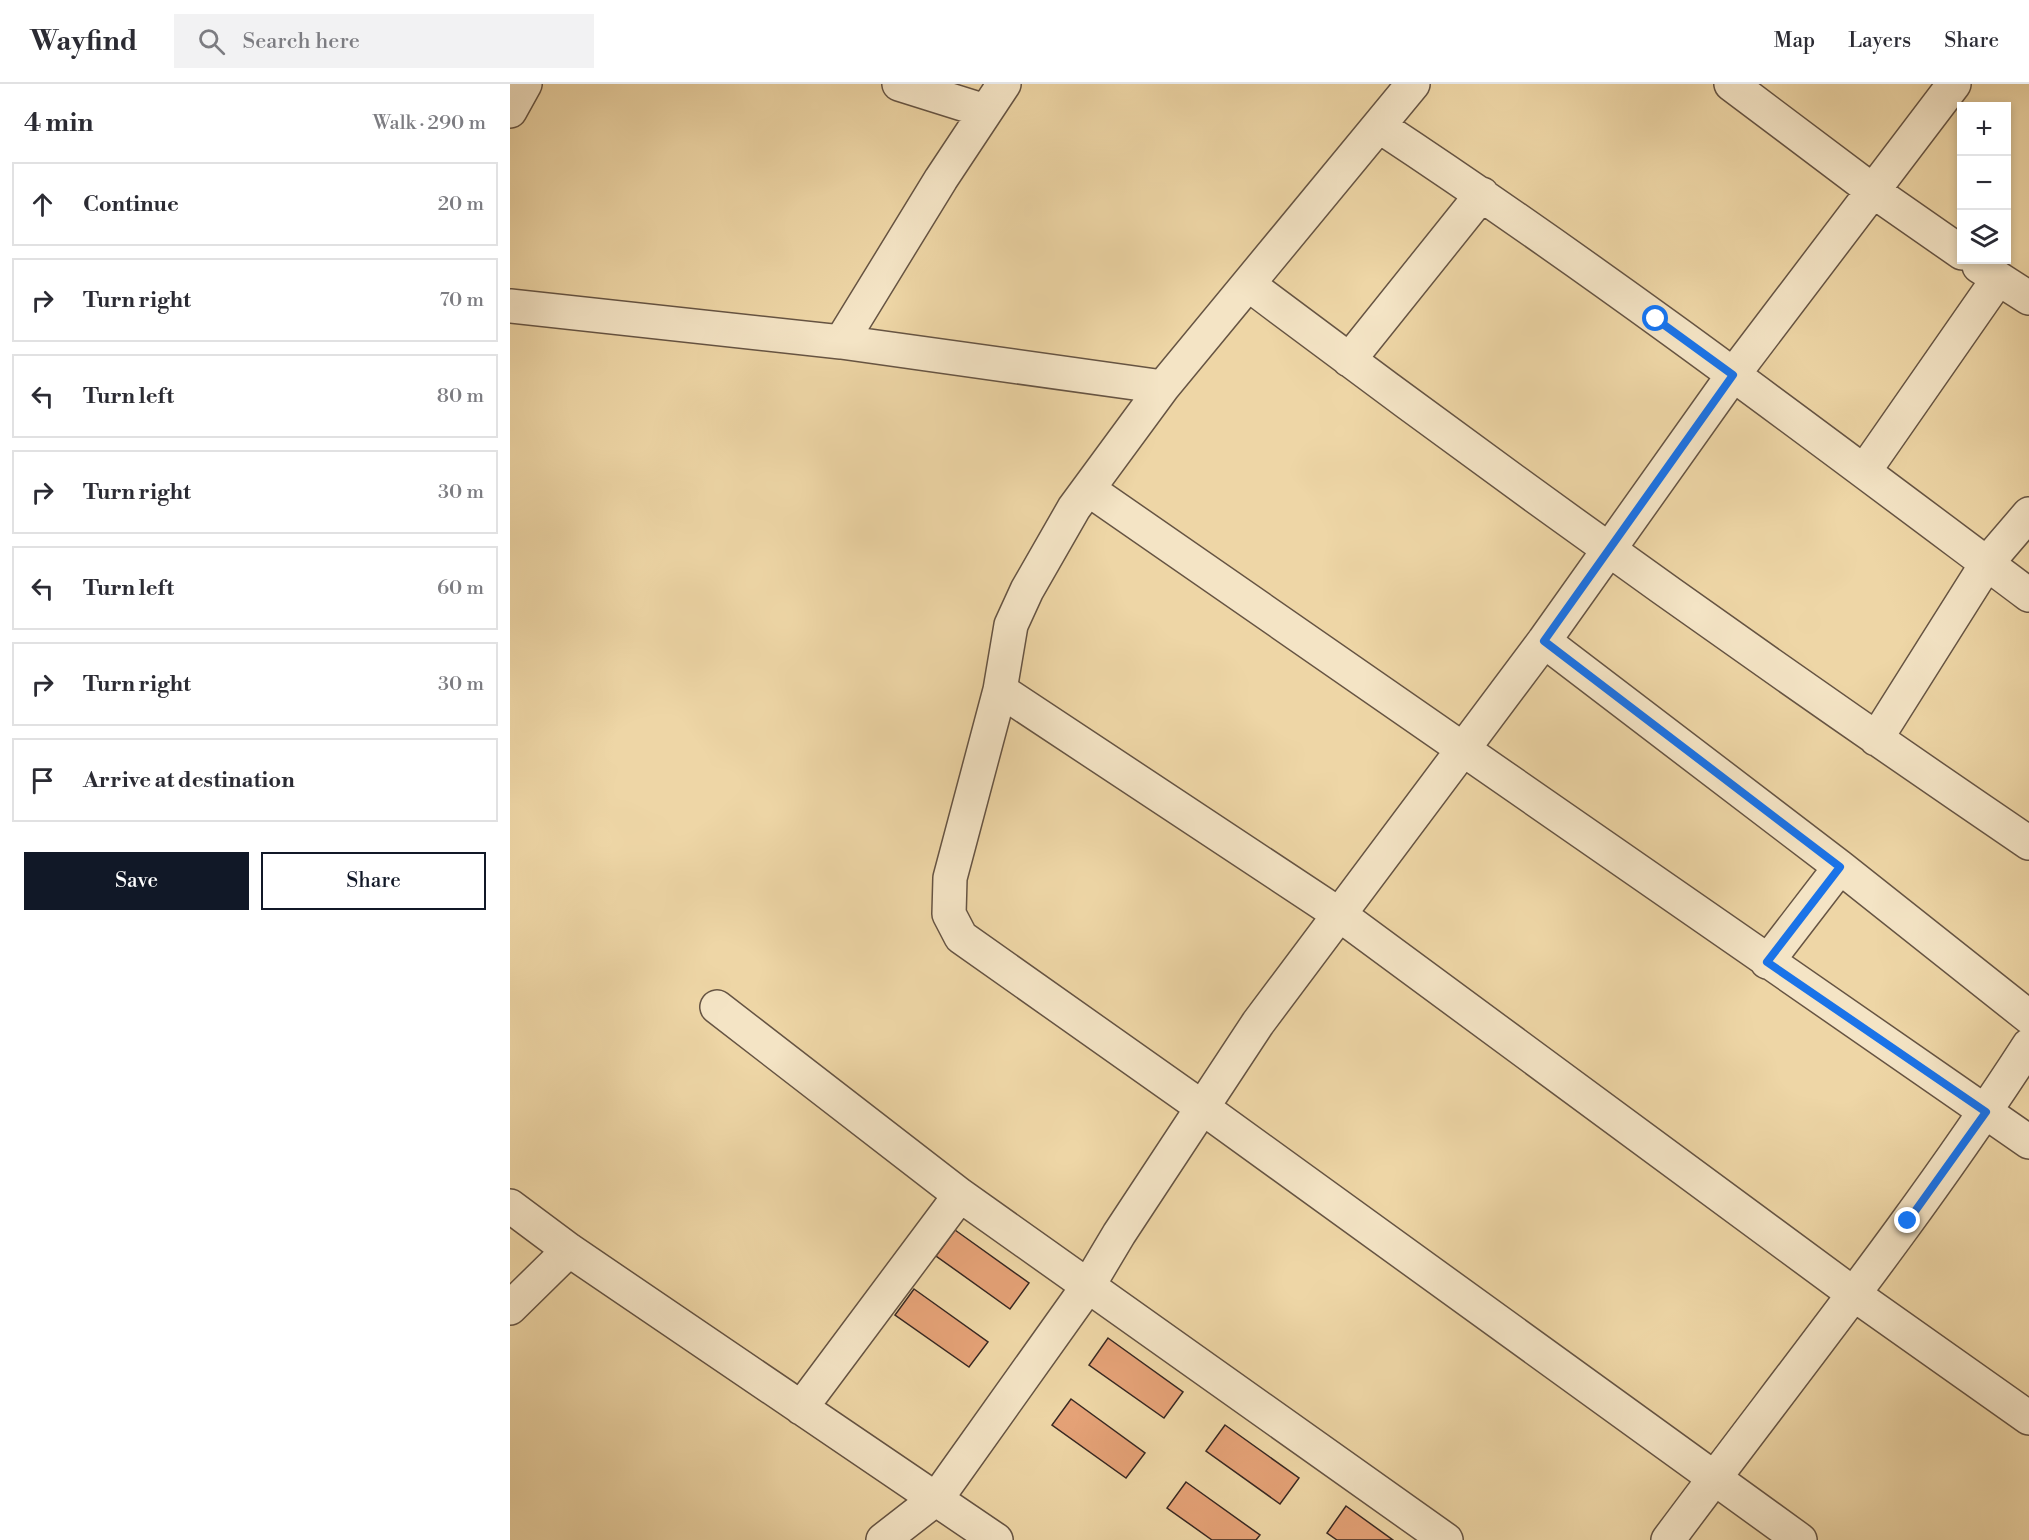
<!DOCTYPE html>
<html lang="en">
<head>
<meta charset="utf-8">
<style>
  :root { --surface:#fff; --page:#f2f2f3; --text:#2b2b33; --muted:#7c7c81; --line:#e1e1e2; --accent:#111827 }
  body { margin:0; font-family:"Libre Bodoni",serif; background:var(--page); color:var(--text) }
  .controls { position:absolute; right:18px; top:18px; display:grid; overflow:hidden; border-radius:0px; box-shadow:0 3px 9px #0003 }
  .controls button { width:54px; height:54px; display:grid; place-items:center; padding:0; border:0; border-bottom:2px solid var(--line); background:var(--surface); color:var(--text); font:30px sans-serif }
  .stop { position:absolute; width:18px; height:18px; margin:-14px; border:4px solid #1a73e8; border-radius:50%; background:#fff }
  .stop.end { background:#1a73e8; border-color:#fff; box-shadow:0 2px 6px #0008 }
  .list { margin:0; padding:0; list-style:none }
  h2 { display:flex; justify-content:space-between; align-items:center; height:78px; margin:0; padding:0 24px; font-size:26px }
  h2 small { font-size:20px; font-weight:400; color:var(--muted) }
  .list li { display:grid; grid-template-columns:39px 1fr auto; gap:18px; align-items:center; box-sizing:border-box; height:84px; margin:0 12px 12px; padding:0 12px; border:2px solid var(--line); border-radius:0px }
  .list b { display:block; font-size:22px; white-space:nowrap }
  .list em { font-size:20px; font-style:normal; color:var(--muted) }
  .actions { display:flex; gap:12px; padding:18px 24px }
  .actions a { flex:1; padding:14px 0; border:2px solid var(--accent); border-radius:0px; text-align:center; font-size:21px; color:var(--accent) }
  .actions .main { background:var(--accent); color:#fff }
  .icon { flex:none; width:33px; height:33px; fill:none; stroke:currentColor; stroke-width:2; stroke-linecap:round; stroke-linejoin:round }
  .map { position:relative; flex:none; width:1519px; height:1456px; overflow:hidden }
  header { display:flex; align-items:center; gap:36px; box-sizing:border-box; height:84px; padding:0 30px; background:var(--surface); border-bottom:2px solid var(--line) }
  header strong { font-size:28px }
  nav { display:flex; gap:33px; margin-inline-start:auto; font-size:21px }
  .search { width:420px; height:54px; background:var(--page); display:flex; align-items:center; gap:15px; box-sizing:border-box; padding:0 21px; border-radius:0px; color:var(--muted); font-size:22px }
  main { display:flex }
  aside { flex:1; background:var(--surface) }
  .map>svg:first-child { display:block }
  .building { fill:#e5a277; stroke:#382822; stroke-width:1.5 }
  .lines { fill:none; stroke-linecap:round; stroke-linejoin:round }
  .street-casing { stroke:#665443; stroke-width:36 }
  .street { stroke:#f4e4c5; stroke-width:33 }
  .route { stroke:#1a73e8; stroke-width:8 }
</style>
</head>
<body>
<header>
<strong>Wayfind</strong>
<div class="search"><svg class="icon" aria-label="search" viewBox="0 0 24 24"><circle cx="10" cy="10" r="6"/><path d="M15 15l6 6"/></svg>Search here</div>
<nav><a>Map</a><a>Layers</a><a>Share</a></nav>
</header>
<main>
<aside>
<h2>4 min<small>Walk · 290 m</small></h2>
<ul class="list">
<li><svg class="icon" aria-label="ahead" viewBox="0 0 24 24"><path d="M12 20V5M6 11l6-6 6 6"/></svg><div><b>Continue</b></div><em>20 m</em></li>
<li><svg class="icon" aria-label="right" viewBox="0 0 24 24"><path d="M7 20v-9h11M14 6l5 5-5 5"/></svg><div><b>Turn right</b></div><em>70 m</em></li>
<li><svg class="icon" aria-label="left" viewBox="0 0 24 24"><path d="M17 20v-9H6M10 6l-5 5 5 5"/></svg><div><b>Turn left</b></div><em>80 m</em></li>
<li><svg class="icon" aria-label="right" viewBox="0 0 24 24"><path d="M7 20v-9h11M14 6l5 5-5 5"/></svg><div><b>Turn right</b></div><em>30 m</em></li>
<li><svg class="icon" aria-label="left" viewBox="0 0 24 24"><path d="M17 20v-9H6M10 6l-5 5 5 5"/></svg><div><b>Turn left</b></div><em>60 m</em></li>
<li><svg class="icon" aria-label="right" viewBox="0 0 24 24"><path d="M7 20v-9h11M14 6l5 5-5 5"/></svg><div><b>Turn right</b></div><em>30 m</em></li>
<li><svg class="icon" aria-label="arrive" viewBox="0 0 24 24"><path d="M6 21V4h12l-3 4 3 4H6"/></svg><div><b>Arrive at destination</b></div></li>
</ul>
<div class="actions"><a class="main">Save</a><a>Share</a></div>
</aside>
<div class="map">
<svg width="1519" height="1456" viewBox="0 0 1519 1456">
  <rect width="100%" height="100%" fill="#eed6a6"/>
  <filter id="stains"><feTurbulence type="fractalNoise" baseFrequency=".00333" numOctaves="4"/><feColorMatrix values="0 0 0 0 .2 0 0 0 0 .09 0 0 0 0 .02 0 0 0 .5 -.17"/></filter>
  <radialGradient id="worn" r=".72"><stop offset=".6" stop-color="#630" stop-opacity="0"/><stop offset="1" stop-color="#630" stop-opacity=".3"/></radialGradient>
  <path class="building" d="M445,1146L519,1199L500,1225L426,1172Z
    M404,1205L478,1258L459,1283L385,1231Z
    M598,1254L673,1308L654,1334L579,1281Z
    M561,1315L635,1369L616,1394L542,1341Z
    M715,1341L789,1394L770,1420L696,1367Z
    M676,1398L750,1451L746,1456H702L657,1424Z
    M836,1422L883,1456H827L817,1449Z"/>
  <g class="lines">
    <g class="street-casing">
      <path id="street" d="M389,0L475,27
        M903,0L653,303L564,424L517,506L501,541L490,606L440,794L439,830L451,853L693,1024L1290,1456
        M1221,0L1363,107L1452,169
        M0,27L15,0
        M869,42C1092,189 1305,351 1519,511
        M1469,182L1519,214
        M738,200C994,393 1254,579 1519,759
        M0,222L331,258L653,303
        M331,258L431,95L494,0
        M839,276L972,110
        M1355,386L1488,195
        M578,405L1519,1058
        M1034,557L1330,783L1519,933
        M490,606L830,831L1345,1211L1519,1334
        M1366,655L1477,479L1519,430
        M1257,878L1330,783
        M207,923L450,1111L936,1456
        M0,1122L59,1166L486,1456
        M0,1224L59,1166
        M291,1324L450,1111
        M373,1456L427,1414L578,1202L609,1150L748,939L1034,557L1223,291L1444,0
        M1158,1456C1280,1292 1408,1133 1519,961"/>
    </g>
    <use href="#street" class="street"/>
  </g>
  <g class="lines">
    <path class="route" d="M1146,235L1223,291L1034,557L1330,783L1257,878L1476,1028L1398,1137"/>
  </g>
  <rect width="100%" height="100%" filter="url(#stains)"/>
  <rect width="100%" height="100%" fill="url(#worn)"/>
</svg>
<div class="controls">
<button>+</button>
<button>−</button>
<button><svg class="icon" aria-label="layers" viewBox="0 0 24 24"><path d="M12 4l9 5-9 5-9-5zM3 14l9 5 9-5"/></svg></button>
</div>
<div class="stop" style="left:1146px;top:235px"></div>
<div class="stop end" style="left:1398px;top:1137px"></div>
</div>
</main>
</body>
</html>
